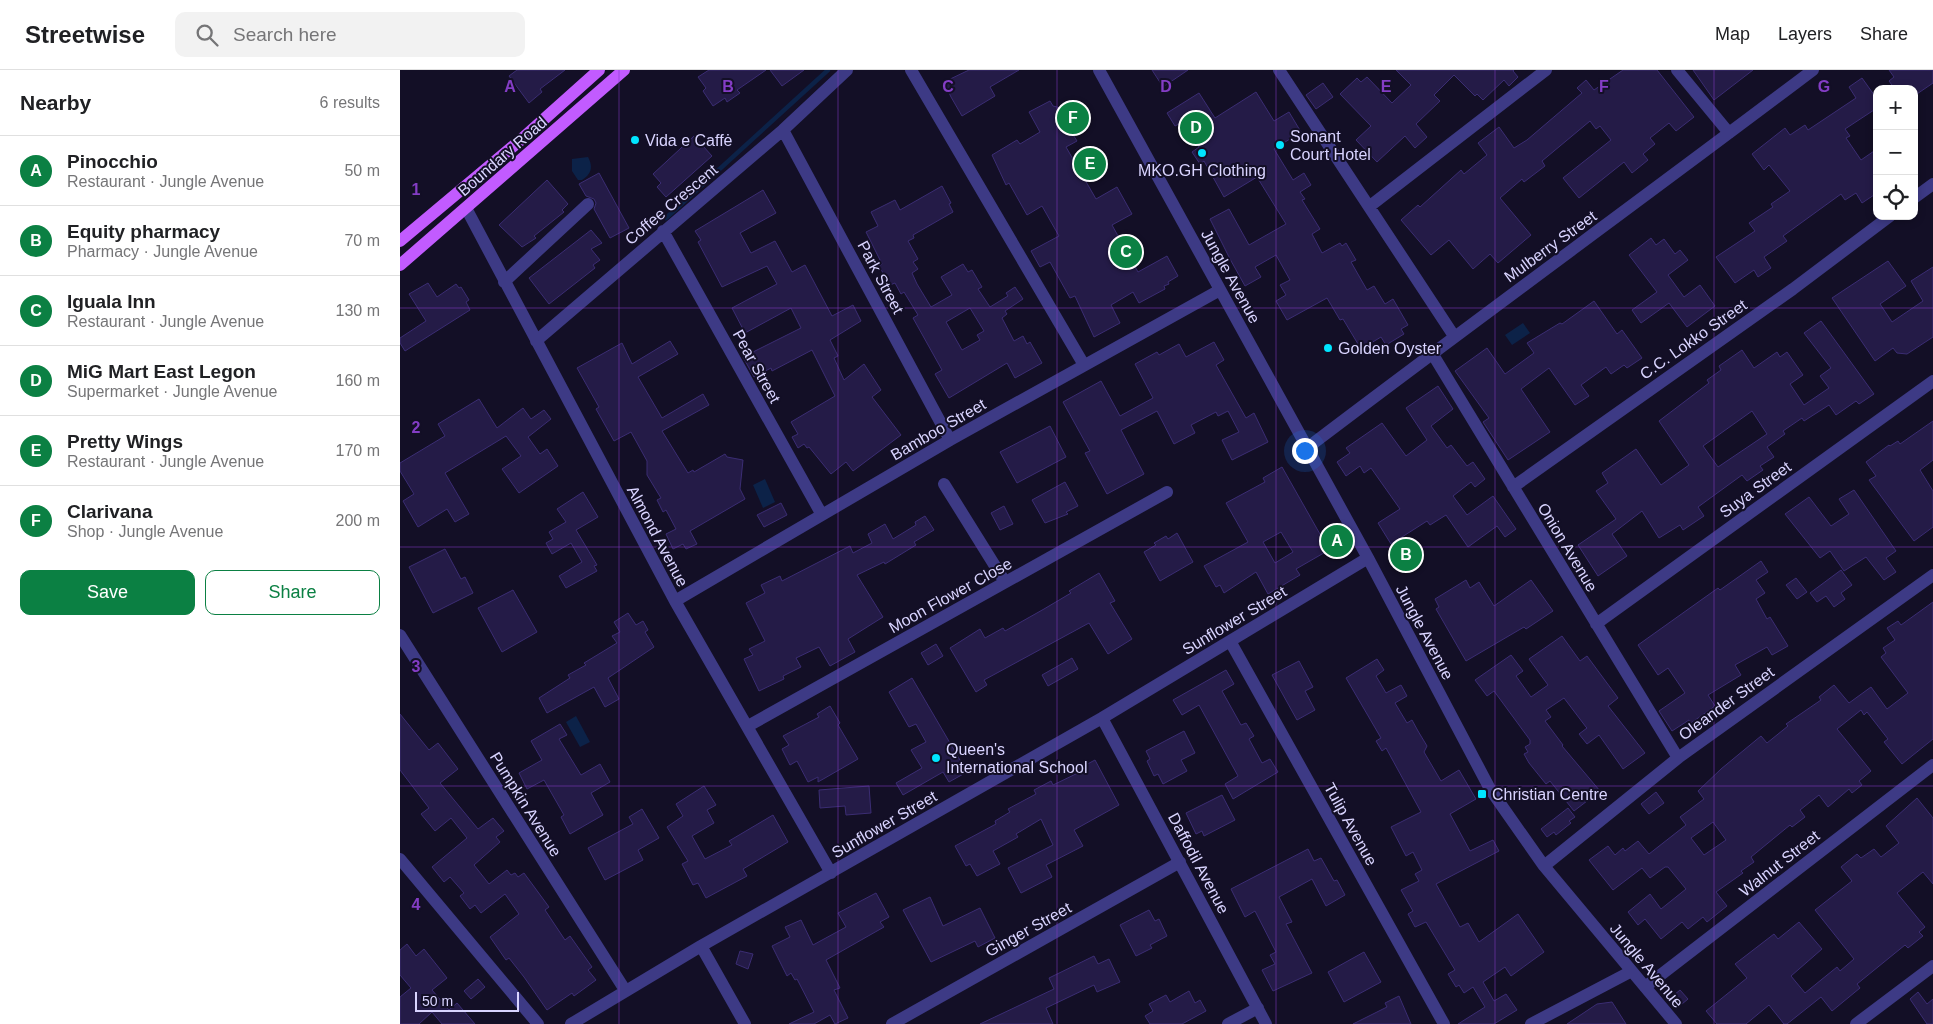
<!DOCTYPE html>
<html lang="en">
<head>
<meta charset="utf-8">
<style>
  :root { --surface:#fff; --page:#f2f2f2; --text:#202124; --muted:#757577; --line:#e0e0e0; --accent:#0b8043 }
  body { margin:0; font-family:Helvetica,sans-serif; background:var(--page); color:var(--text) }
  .controls { position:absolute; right:15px; top:15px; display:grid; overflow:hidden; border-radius:10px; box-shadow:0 2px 8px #0003 }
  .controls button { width:45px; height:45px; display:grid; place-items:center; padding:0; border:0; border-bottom:1px solid var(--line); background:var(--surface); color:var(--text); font:25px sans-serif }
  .scale { position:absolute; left:15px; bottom:12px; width:104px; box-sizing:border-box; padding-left:5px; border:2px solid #d9d4ff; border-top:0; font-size:14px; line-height:18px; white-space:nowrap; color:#d9d4ff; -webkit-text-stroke:4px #130f26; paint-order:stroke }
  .you { position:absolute; left:904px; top:380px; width:18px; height:18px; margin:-12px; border:4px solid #fff; border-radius:50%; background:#1a73e8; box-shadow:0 0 0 8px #1a73e833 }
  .badge { display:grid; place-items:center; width:32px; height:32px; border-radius:50%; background:var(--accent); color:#fff; font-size:16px; font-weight:700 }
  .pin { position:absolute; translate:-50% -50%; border:2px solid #fff; box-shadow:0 1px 5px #0006 }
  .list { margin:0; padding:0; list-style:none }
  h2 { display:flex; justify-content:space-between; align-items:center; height:65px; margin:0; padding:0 20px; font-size:21px }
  h2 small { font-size:16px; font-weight:400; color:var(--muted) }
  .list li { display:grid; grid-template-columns:32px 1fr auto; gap:15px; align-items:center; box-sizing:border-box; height:70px; padding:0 20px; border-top:1px solid var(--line) }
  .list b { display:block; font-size:19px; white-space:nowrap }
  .list p { margin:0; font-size:16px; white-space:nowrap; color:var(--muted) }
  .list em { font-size:16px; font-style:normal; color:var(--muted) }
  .actions { display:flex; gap:10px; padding:15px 20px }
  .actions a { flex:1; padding:11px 0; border:1px solid var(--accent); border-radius:10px; text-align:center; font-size:18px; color:var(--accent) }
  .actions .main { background:var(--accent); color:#fff }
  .icon { flex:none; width:28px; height:28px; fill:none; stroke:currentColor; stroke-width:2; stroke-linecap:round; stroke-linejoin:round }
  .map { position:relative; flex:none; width:1533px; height:954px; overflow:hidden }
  header { display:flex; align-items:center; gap:30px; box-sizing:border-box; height:70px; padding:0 25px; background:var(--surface); border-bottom:1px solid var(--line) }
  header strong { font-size:24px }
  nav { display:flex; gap:28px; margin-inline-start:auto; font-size:18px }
  .search { width:350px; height:45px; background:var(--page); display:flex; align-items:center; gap:12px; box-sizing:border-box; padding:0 18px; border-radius:10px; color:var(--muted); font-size:19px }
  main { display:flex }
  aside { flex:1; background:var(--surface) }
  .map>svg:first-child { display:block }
  .water { fill:#0c2248 }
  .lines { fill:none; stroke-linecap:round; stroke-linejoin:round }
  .stream { stroke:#0c2248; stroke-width:4.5 }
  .building { fill:#241b47; stroke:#3b2d73; fill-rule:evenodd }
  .minor { stroke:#3d3a85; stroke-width:12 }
  .major { stroke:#c25bff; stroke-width:12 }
  .grid { fill:none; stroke:#843dc5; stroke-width:1; stroke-opacity:0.55 }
  .poi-dot { fill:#00e5ff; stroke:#130f26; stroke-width:2 }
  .labels { text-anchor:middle; stroke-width:4; stroke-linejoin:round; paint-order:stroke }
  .poi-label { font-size:16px; fill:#d9d4ff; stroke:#130f26; text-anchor:start }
  .street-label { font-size:16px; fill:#d9d4ff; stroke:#130f26 }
  .grid-label { font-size:16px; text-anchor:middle; font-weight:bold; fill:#843dc5; stroke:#130f26; stroke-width:4; stroke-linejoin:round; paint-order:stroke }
</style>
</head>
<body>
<header>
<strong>Streetwise</strong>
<div class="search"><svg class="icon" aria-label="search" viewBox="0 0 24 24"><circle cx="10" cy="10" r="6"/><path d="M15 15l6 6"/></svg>Search here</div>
<nav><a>Map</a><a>Layers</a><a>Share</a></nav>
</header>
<main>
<aside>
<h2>Nearby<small>6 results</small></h2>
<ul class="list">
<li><span class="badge">A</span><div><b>Pinocchio</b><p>Restaurant · Jungle Avenue</p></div><em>50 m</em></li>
<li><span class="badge">B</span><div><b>Equity pharmacy</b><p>Pharmacy · Jungle Avenue</p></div><em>70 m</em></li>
<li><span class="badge">C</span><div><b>Iguala Inn</b><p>Restaurant · Jungle Avenue</p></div><em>130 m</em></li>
<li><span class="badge">D</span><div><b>MiG Mart East Legon</b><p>Supermarket · Jungle Avenue</p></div><em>160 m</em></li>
<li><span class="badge">E</span><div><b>Pretty Wings</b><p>Restaurant · Jungle Avenue</p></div><em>170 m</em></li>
<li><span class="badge">F</span><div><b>Clarivana</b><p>Shop · Jungle Avenue</p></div><em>200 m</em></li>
</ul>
<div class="actions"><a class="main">Save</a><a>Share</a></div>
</aside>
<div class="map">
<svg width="1533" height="954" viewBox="0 0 1533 954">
  <rect width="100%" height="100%" fill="#130f26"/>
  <path class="water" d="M188,87C193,96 192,104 182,110H178L172,101V89Z
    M1123,253L1130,263L1112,275L1105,265Z
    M365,409L375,432L363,438L353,415Z
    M176,646L190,672L180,677L166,652Z"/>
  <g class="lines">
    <path class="stream" d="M266,148L428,0"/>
  </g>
  <path class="building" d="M117,0H165L140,19L142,22L129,33L109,6Z
    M309,0H366L337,20L340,23L327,32L325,28L313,36L303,21L306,18L298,7Z
    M370,0H404L382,16Z
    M569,0H619L590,17L595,26L562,46L551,27L544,12Z
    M752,0H788L763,17Z
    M996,0H1114L1113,1L1118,7L1109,16L1104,10L1083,30L1077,24L1075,26L1054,5L1034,25L1040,31L1016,54L1027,67L1015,78L1005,66L977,92L956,70L971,56L940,24L957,8L961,12L967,7L992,33L1011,15Z
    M1223,0H1257L1294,47L1276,61L1269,53L1250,68L1255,74L1243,84L1248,90L1232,103L1224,92L1179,128L1163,108L1211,70L1200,56L1196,59L1190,51L1142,91L1145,96L1124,112L1122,109L1100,128L1131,165L1098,193L1090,184L1073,199L1049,170L1031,185L1001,150L1018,135L1020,137L1061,100L1064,104L1087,85L1078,73L1099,57L1114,78L1127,70L1182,23L1177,18L1186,10L1194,20Z
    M1293,0H1353L1314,30Z
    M1489,0H1533V13L1514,26V19H1495L1489,11L1494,7Z
    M1462,8L1477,29V38L1445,59L1450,66L1446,68L1461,90L1477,79V123L1462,133L1456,123L1445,130L1441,124L1383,166L1387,171L1364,187L1371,198L1358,207L1354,200L1335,213L1316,187L1355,161L1349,153L1373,137L1371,134L1390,121L1369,95L1364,100L1352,84L1385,58L1390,65L1405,55L1408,60L1456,28L1449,17Z
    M923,13L933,27L916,39L906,25Z
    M856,22L874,51L889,42L901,62L874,79L893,110L904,103L911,115L900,122L905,129L902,130L920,159L912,164L922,183L940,173L942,176L946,173L956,190L951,192L967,220L974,216L985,234L993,229L1008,255L1001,259L1004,264L986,275L981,267L961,279L943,249L940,250L927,228L887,250L876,231L886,225L880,215L890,210L876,185L855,197L861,207L845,216L830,189L810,149L829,139L849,175L886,154L857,107L824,127L804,91L800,94L792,82L799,77L783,52L775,56L767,43L799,23L815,48Z
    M650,31L653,36L677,42L682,50L672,63L677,71L666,77L696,129L717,117L732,144L712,155L738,202L767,186L778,206L768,212L769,214L764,216L765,219L739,233L733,222L711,235L720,253L694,267L675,226L670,228L650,192L640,197L631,181L659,166L642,136L627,145L609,113L606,115L592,85L617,70L620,74L640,62L629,42Z
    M294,66L312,86L266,127L257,117L261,113L253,104Z
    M199,103L229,158L210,168L194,139L196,133L194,129L186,126L179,114Z
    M147,110L168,134L162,140L164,142L134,166L136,168L122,177L99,155Z
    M542,116L551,133L549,134L553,142L513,165L514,168L508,171L518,189L513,192L518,199L512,203L517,214L531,237L552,225L541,207L563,194L568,202L572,200L582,217L578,219L590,237L608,226L606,223L615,217L623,229L605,241L607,244L602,248L614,271L623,266L627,274L630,272L642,293L615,308L607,293L549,328L535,304L542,300L513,248L518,245L504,222L501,224L495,213L490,215L479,196L482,194L466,162L478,156L471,142L495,130L500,140ZM570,238L584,261L577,265L580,270L562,280L546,252Z
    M363,120L376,143L340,163L351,183L375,171L392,202L405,195L432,246L453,235L461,251L430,270L438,286L434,288L444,310L464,294L481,320L472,327L501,365L453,401L446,392L431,404L409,377L407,378L404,374L398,378L392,367L398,364L391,352L435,326L412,280L372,301L371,298L354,307L343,287L401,258L391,238L345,263L332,238L377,214L367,196L322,217L298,172L301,170L295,161Z
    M191,160L202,173L191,179L200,190L193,195L195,198L149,234L129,208Z
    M1251,168L1256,175L1264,169L1275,184L1280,180L1288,190L1268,205L1284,227L1300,215L1315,236L1287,257L1269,233L1241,253L1232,240L1257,222L1229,185Z
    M1488,191L1506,216L1480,234L1492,252L1523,231L1511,211L1533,197V267L1507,284L1497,283L1493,278L1475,291L1432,228Z
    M28,213L37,227L56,214L59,218L61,217L69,230L66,232L70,240L5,281L0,273V268L26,251L9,224Z
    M1194,231L1217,264L1222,260L1242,288L1227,298L1224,295L1211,304L1206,297L1181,315L1189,326L1175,335L1149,298L1121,319L1150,362L1108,390L1083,352L1089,348L1055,301L1087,278L1105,304L1134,283L1127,273L1160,253L1162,254Z
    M1421,251L1474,324L1459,334L1456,331L1436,345L1429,335L1404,351L1402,348L1383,361L1385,364L1367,377L1374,387L1360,396L1363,400L1347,411L1342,405L1298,437L1304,446L1283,460L1280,455L1259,468L1242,441L1212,464L1227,486L1198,506L1178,475L1216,449L1196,421L1208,413L1202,403L1236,379L1261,415L1289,395L1259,351L1309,313L1307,310L1321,300L1319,296L1342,280L1354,298L1377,282L1380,287L1387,282L1403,305L1390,314L1404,335L1429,318L1420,306L1431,298L1404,263ZM1352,341L1367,364L1318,397L1303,376Z
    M270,271L278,284L238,307L262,348L303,324L309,335L262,361L288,403L293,400L294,402L325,384L327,387L343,390L340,419L345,429L290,461L297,474L286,479L283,474L273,479L266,464L276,459L266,440L263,442L257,430L261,428L247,405V391L231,362L214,371L196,339L199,337L177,298L222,273L232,294Z
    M814,272L824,290L816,295L846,348L854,343L868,372L832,390L822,370L839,362L828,341L818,346L816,342L791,355L795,363L774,374L757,341L721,360L744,404L707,424L685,383L690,381L663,332L701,311L720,346L753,328L735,294L757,282L759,285L779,274L786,287Z
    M1038,316L1053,339L1031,356L1047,378L1051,375L1067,396L1073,392L1085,409L1075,417L1071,412L1053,426L1067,445L1093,426L1116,459L1105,467L1097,456L1068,477L1046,445L1030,455L1027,451L991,474L978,453L1000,439L971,398L964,403L960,396L946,406L937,392L950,383L946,378L982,353L1006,386L1027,370L1006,338Z
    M79,329L97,358L123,338L131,349L144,340L151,349L128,367L140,384L147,379L158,396L119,423L102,399L121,386L106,366L45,403L69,444L55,452L47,439L18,457L3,431L14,424L0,401V393L45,366L38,354Z
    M1533,351V390L1520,400L1533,421V457L1514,471L1469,410L1476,406L1466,392L1489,375L1490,376L1498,371L1500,374Z
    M650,356L666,387L617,413L600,382Z
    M882,397L929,480L896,499L900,505L868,524L856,502L824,523L820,515L816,517L804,496L848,472L826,433L865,412L863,408ZM881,462L893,482L875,493L863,472Z
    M665,412L678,436L666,442L668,444L645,453L632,430Z
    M1454,420L1496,481L1486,488L1496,502L1484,510L1466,487L1444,501L1430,481L1420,488L1385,444L1409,427L1431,456L1449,444L1439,429Z
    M183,422L198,447L176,460L197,495L194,496L197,501L166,518L159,506L182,492L171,473L152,484L146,473L153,469L149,462L166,452L157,439Z
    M381,433L387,445L364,457L357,445Z
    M604,436L613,454L600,460L591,443Z
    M525,446L534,460L514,472L516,475L485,494L484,492L457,505L483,547L448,569L455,582L430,596L419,577L396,588L401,597L383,606L384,609L359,621L344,589L353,585L349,579L365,571L346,533L365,523L361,515L380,506L382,511L450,476L453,483L472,473L468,464L485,454L493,469L516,455L515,452Z
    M777,463L793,492L760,511L744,482L756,475L754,473L766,466L768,469Z
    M45,479L61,509L65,507L73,523L33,543L9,497Z
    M1361,491L1368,502L1356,510L1365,523L1356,529L1367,549L1370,547L1388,576L1372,585L1367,577L1335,595L1341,605L1308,625L1315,636L1291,653L1289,650L1272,661L1259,641L1285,623L1268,598L1258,605L1238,575L1318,518L1320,520Z
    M1441,500L1452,515L1441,523L1445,529L1434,537L1426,526L1417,532L1410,523Z
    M699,503L715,531L710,533L732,569L708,584L689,553L584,610L587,615L576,622L550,578L580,559L585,568L603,558L605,561L644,539L671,523L669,521Z
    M1396,508L1407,522L1397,529L1386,515Z
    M1066,510L1070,518L1079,512L1094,536L1131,510L1153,541L1126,559L1124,557L1066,591L1036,539L1039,537L1035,529Z
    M113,520L137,562L102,582L78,538Z
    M1533,532V669L1502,694L1484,672L1488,669L1467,642L1464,645L1461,640L1437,659L1471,701L1459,711L1462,715L1452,723L1449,719L1428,737L1419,725L1400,740L1405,747L1392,757L1390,755L1351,787L1354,792L1341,801L1343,803L1316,822L1327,836L1307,852L1303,847L1288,859L1282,852L1261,869L1245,849L1238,855L1228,842L1250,824L1261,839L1286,819L1268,797H1265L1250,808L1242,798L1213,820L1189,790L1208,776L1215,785L1223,778L1225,781L1238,771L1249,784L1286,755L1280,747L1304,729L1298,721L1321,699L1361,666L1367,673L1388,656L1386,654L1421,630L1419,627L1434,615L1449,633L1471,617L1487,639L1508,623L1481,587L1486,583L1483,578L1495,570L1487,558L1498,551L1501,555ZM1313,752L1326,770L1304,785L1291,768Z
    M228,543L236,555L243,551L248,560L245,562L254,577L208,608L219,629L205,637L194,617L147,643L139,628L170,608L168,605L186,595L184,593L217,573L212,566L220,562L214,552Z
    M1162,566L1180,591L1187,586L1218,628L1208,636L1245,683L1223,699L1199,665L1187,674L1179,664L1187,658L1186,657L1164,628L1146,640L1151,647L1145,651L1163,675L1162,676L1200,721L1174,741L1150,711L1146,714L1129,693L1124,684L1128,682L1125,677L1130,674V670L1094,621L1087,626L1075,610L1111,585L1123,601L1116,606L1131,627L1148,615L1129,589Z
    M536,574L543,586L528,595L521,583Z
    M672,588L678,599L648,616L642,605Z
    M977,589L984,600L976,606L986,623L1001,615L1007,626L995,633L1007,653L1012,650L1018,661L1027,676L1024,682L1041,711L1059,700L1076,729L1050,744L1070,781L1093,770L1099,781L1036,814L1060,857L1068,853L1079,872L1118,844L1144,882L1111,906L1105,897L1083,912L1094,931L1106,924L1117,940L1094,954H1058L1085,937L1073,917L1064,923L1059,915L1056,917L1048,904L1055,900L1026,852L1015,857L1008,844L1013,841L1001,820L1019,811L1015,804L1022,800L1013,782L1006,786L991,757L1021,742L986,678L982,681L976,671L981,668L946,608Z
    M899,591L913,617L905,621L915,640L897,650L872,605Z
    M826,600L834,614L822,621L841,655L846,653L854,666L849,669L862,693L870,689L878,702L833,729L825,714L838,706L799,635L782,645L773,630Z
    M512,608L567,702L549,712L543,702L503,725L496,713L522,698L511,680L526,672L516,654L509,657L489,622Z
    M430,636L440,653L438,655L458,689L418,712V707L408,712L397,691L390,695L382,679L389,675L383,666L419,647L417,644Z
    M0,644L29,680L38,673L58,699L40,713L78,759L93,748L104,761L96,767L100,772L74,795L89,814L107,800L111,805L115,803L118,807L124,803L149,837L145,840L165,870L170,866L192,897L188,900L196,910L174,926L172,923L147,940L124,907L109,888L106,890L90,867L119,844L105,824L81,843L75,835L70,839L60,826L64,823L50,807L44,812L32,797L67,768L51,748L35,761L21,744L29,738L0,700Z
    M160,654L167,665L159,669L181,705L200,694L210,712L191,723L203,745L170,764L161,747L164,745L144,710L127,719L119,703L142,690L131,671Z
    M784,661L795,683L781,690L787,701L763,714L758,704L754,706L747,691L750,689L746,681Z
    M695,690L719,735L674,760L683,776L646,795L652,807L621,823L608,798L653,775L641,749L616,764L618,767L593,781L600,794L577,806L570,794L566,796L555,776L596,754L595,751L610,742L608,739L636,724L634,720L651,711L653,715L680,702L678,699Z
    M304,716L316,735L307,740L314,753L292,766L305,789L332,775L329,771L373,745L388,772L343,799L347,806L306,828L298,813L293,815L282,794L288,791L267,757L283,746L276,734Z
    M469,716L471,743L446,745L445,736L420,738L419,720Z
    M1256,722L1264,733L1249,744L1241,734Z
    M822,725L835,750L804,766L802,761L796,764L786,743Z
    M1517,728L1533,748V814L1523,802L1497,823L1525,857L1519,862L1523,866L1508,878L1505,875L1457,914L1460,918L1432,941L1421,927L1387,954H1384L1369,935L1346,954H1317L1306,941L1347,908L1335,894L1374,864L1378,869L1399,852L1422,879L1391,906L1405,923L1437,897L1440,901L1454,889L1415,840L1452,811L1441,797L1457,784L1461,788L1474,779L1481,787L1499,773L1486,756Z
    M1168,738L1175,747L1169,751L1171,753L1156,765L1154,762L1147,767L1141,759Z
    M242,739L259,768L238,780L243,790L205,810L188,778L233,754L229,747Z
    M908,779L914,791L921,788L934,811L937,810L945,825L926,836L912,809L879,827L892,852L886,854L912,903L873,921L862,900L875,894L870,885L876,882L855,841L845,847L831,819Z
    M476,823L489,847L480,852L484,857L426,890L440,918L434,920L448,948L435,954L430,945L414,954H389L414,942L397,909L395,910L391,903L387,906L372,876L390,867L385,857L401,850L413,875L446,857L438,843Z
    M530,827L543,856L580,838L595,868L578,877L575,871L531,892L503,840Z
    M749,840L755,851L759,849L767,866L750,875L752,878L736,886L720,855Z
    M7,874L16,886L24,879L47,908L32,920L49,940L57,933L75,954H42L32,942L19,954H0V927L11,918L0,905V880Z
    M340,881L353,884L348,899L336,894Z
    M964,882L981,912L944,932L928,902Z
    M694,886L698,894L709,889L720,912L697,922L694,915L646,938L653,954H580L654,919L649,908Z
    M78,909L85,917L71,929L64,921Z
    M1280,920L1288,929L1276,939L1268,930Z
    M789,921L795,933L800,930L806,941L782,954H750L745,946L753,941L749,934L766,925L770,932Z
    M1518,922L1527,934L1533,929V954H1527L1510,929Z
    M999,926L1011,954H953L987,937L985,933Z
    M1212,932L1226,954H1167L1197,934Z"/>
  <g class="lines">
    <path class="minor" d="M511,0L684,295
      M699,0L968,488L1090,719L1144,796L1276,954
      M879,0L1054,266
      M1277,0L1329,63
      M383,60L550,370
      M1514,128L1533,114
      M970,136L1146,0
      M66,138L275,531L431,803
      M263,161L422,445
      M104,212L188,134
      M136,271L383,60L447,0
      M1032,283L1278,688
      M907,378C1074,251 1245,127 1413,0
      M544,414L605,512
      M1113,417L1393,219L1490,146
      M275,531L550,370L820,220
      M1196,554L1533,311
      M0,565L225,920
      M830,571L1044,954
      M702,648L866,954
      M348,656L767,422
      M0,789L138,954
      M1144,796L1278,688L1533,505
      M301,876L345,954
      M1245,917L1533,695
      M171,954L301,876L702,648L968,488
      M492,954L780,792
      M828,954L858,938
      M1131,954L1230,902
      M1456,954L1533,896"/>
    <path class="major" d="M0,171L123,68L199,0
      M0,195L224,0"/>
  </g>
  <path class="grid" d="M219,0V954M438,0V954M657,0V954M876,0V954M1095,0V954M1314,0V954M0,238H1533M0,477H1533M0,716H1533"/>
  <g class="poi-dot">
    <circle cx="235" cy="70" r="5"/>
    <circle cx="880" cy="75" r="5"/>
    <circle cx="802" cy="83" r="5"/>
    <circle cx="928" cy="278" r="5"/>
    <circle cx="536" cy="688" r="5"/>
    <rect x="1077" y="719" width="10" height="10" rx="2.5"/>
  </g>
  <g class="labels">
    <g class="poi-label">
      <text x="890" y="72">Sonant<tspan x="890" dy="18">Court Hotel</tspan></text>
      <text x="245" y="76">Vida e Caffė</text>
      <text x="802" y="106" text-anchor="middle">MKO.GH Clothing</text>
      <text x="938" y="284">Golden Oyster</text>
      <text x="546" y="685">Queen's<tspan x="546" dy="18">International School</tspan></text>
      <text x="1092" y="730">Christian Centre</text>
    </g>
    <g class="street-label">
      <text transform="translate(102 86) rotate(-41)" y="6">Boundary Road</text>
      <text transform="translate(271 134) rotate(-40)" y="6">Coffee Crescent</text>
      <text transform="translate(1150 176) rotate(-36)" y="6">Mulberry Street</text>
      <text transform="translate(831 206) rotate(61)" y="6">Jungle Avenue</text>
      <text transform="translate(481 207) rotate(62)" y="6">Park Street</text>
      <text transform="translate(1293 269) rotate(-35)" y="6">C.C. Lokko Street</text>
      <text transform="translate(357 296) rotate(61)" y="6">Pear Street</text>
      <text transform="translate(538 359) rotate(-30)" y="6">Bamboo Street</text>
      <text transform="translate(1355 419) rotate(-36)" y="6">Suya Street</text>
      <text transform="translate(258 466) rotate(62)" y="6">Almond Avenue</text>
      <text transform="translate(1168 477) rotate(59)" y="6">Onion Avenue</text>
      <text transform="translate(550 525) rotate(-29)" y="6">Moon Flower Close</text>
      <text transform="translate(834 550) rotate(-31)" y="6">Sunflower Street</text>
      <text transform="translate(1025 562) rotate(62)" y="6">Jungle Avenue</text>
      <text transform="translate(1326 633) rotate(-36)" y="6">Oleander Street</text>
      <text transform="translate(126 734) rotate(58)" y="6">Pumpkin Avenue</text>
      <text transform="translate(484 754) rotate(-30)" y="6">Sunflower Street</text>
      <text transform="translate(951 754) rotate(61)" y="6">Tulip Avenue</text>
      <text transform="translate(799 793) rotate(62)" y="6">Daffodil Avenue</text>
      <text transform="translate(1379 793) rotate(-38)" y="6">Walnut Street</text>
      <text transform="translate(628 859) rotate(-29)" y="6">Ginger Street</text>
      <text transform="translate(1247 895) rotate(50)" y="6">Jungle Avenue</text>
    </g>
  </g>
  <g class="grid-label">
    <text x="110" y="22">A</text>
    <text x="328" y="22">B</text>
    <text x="548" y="22">C</text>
    <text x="766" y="22">D</text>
    <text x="986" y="22">E</text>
    <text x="1204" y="22">F</text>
    <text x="1424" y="22">G</text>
    <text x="16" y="125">1</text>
    <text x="16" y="363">2</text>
    <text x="16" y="602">3</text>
    <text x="16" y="840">4</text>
  </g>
</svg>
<div class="controls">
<button>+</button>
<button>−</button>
<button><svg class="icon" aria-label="locate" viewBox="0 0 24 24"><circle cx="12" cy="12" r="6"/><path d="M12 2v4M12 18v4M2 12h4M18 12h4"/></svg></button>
</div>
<div class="scale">50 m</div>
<div class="you"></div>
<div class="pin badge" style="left:937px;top:471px">A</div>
<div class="pin badge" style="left:1006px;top:485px">B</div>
<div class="pin badge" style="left:726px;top:182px">C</div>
<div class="pin badge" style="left:796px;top:58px">D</div>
<div class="pin badge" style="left:690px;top:94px">E</div>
<div class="pin badge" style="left:673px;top:48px">F</div>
</div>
</main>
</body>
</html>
